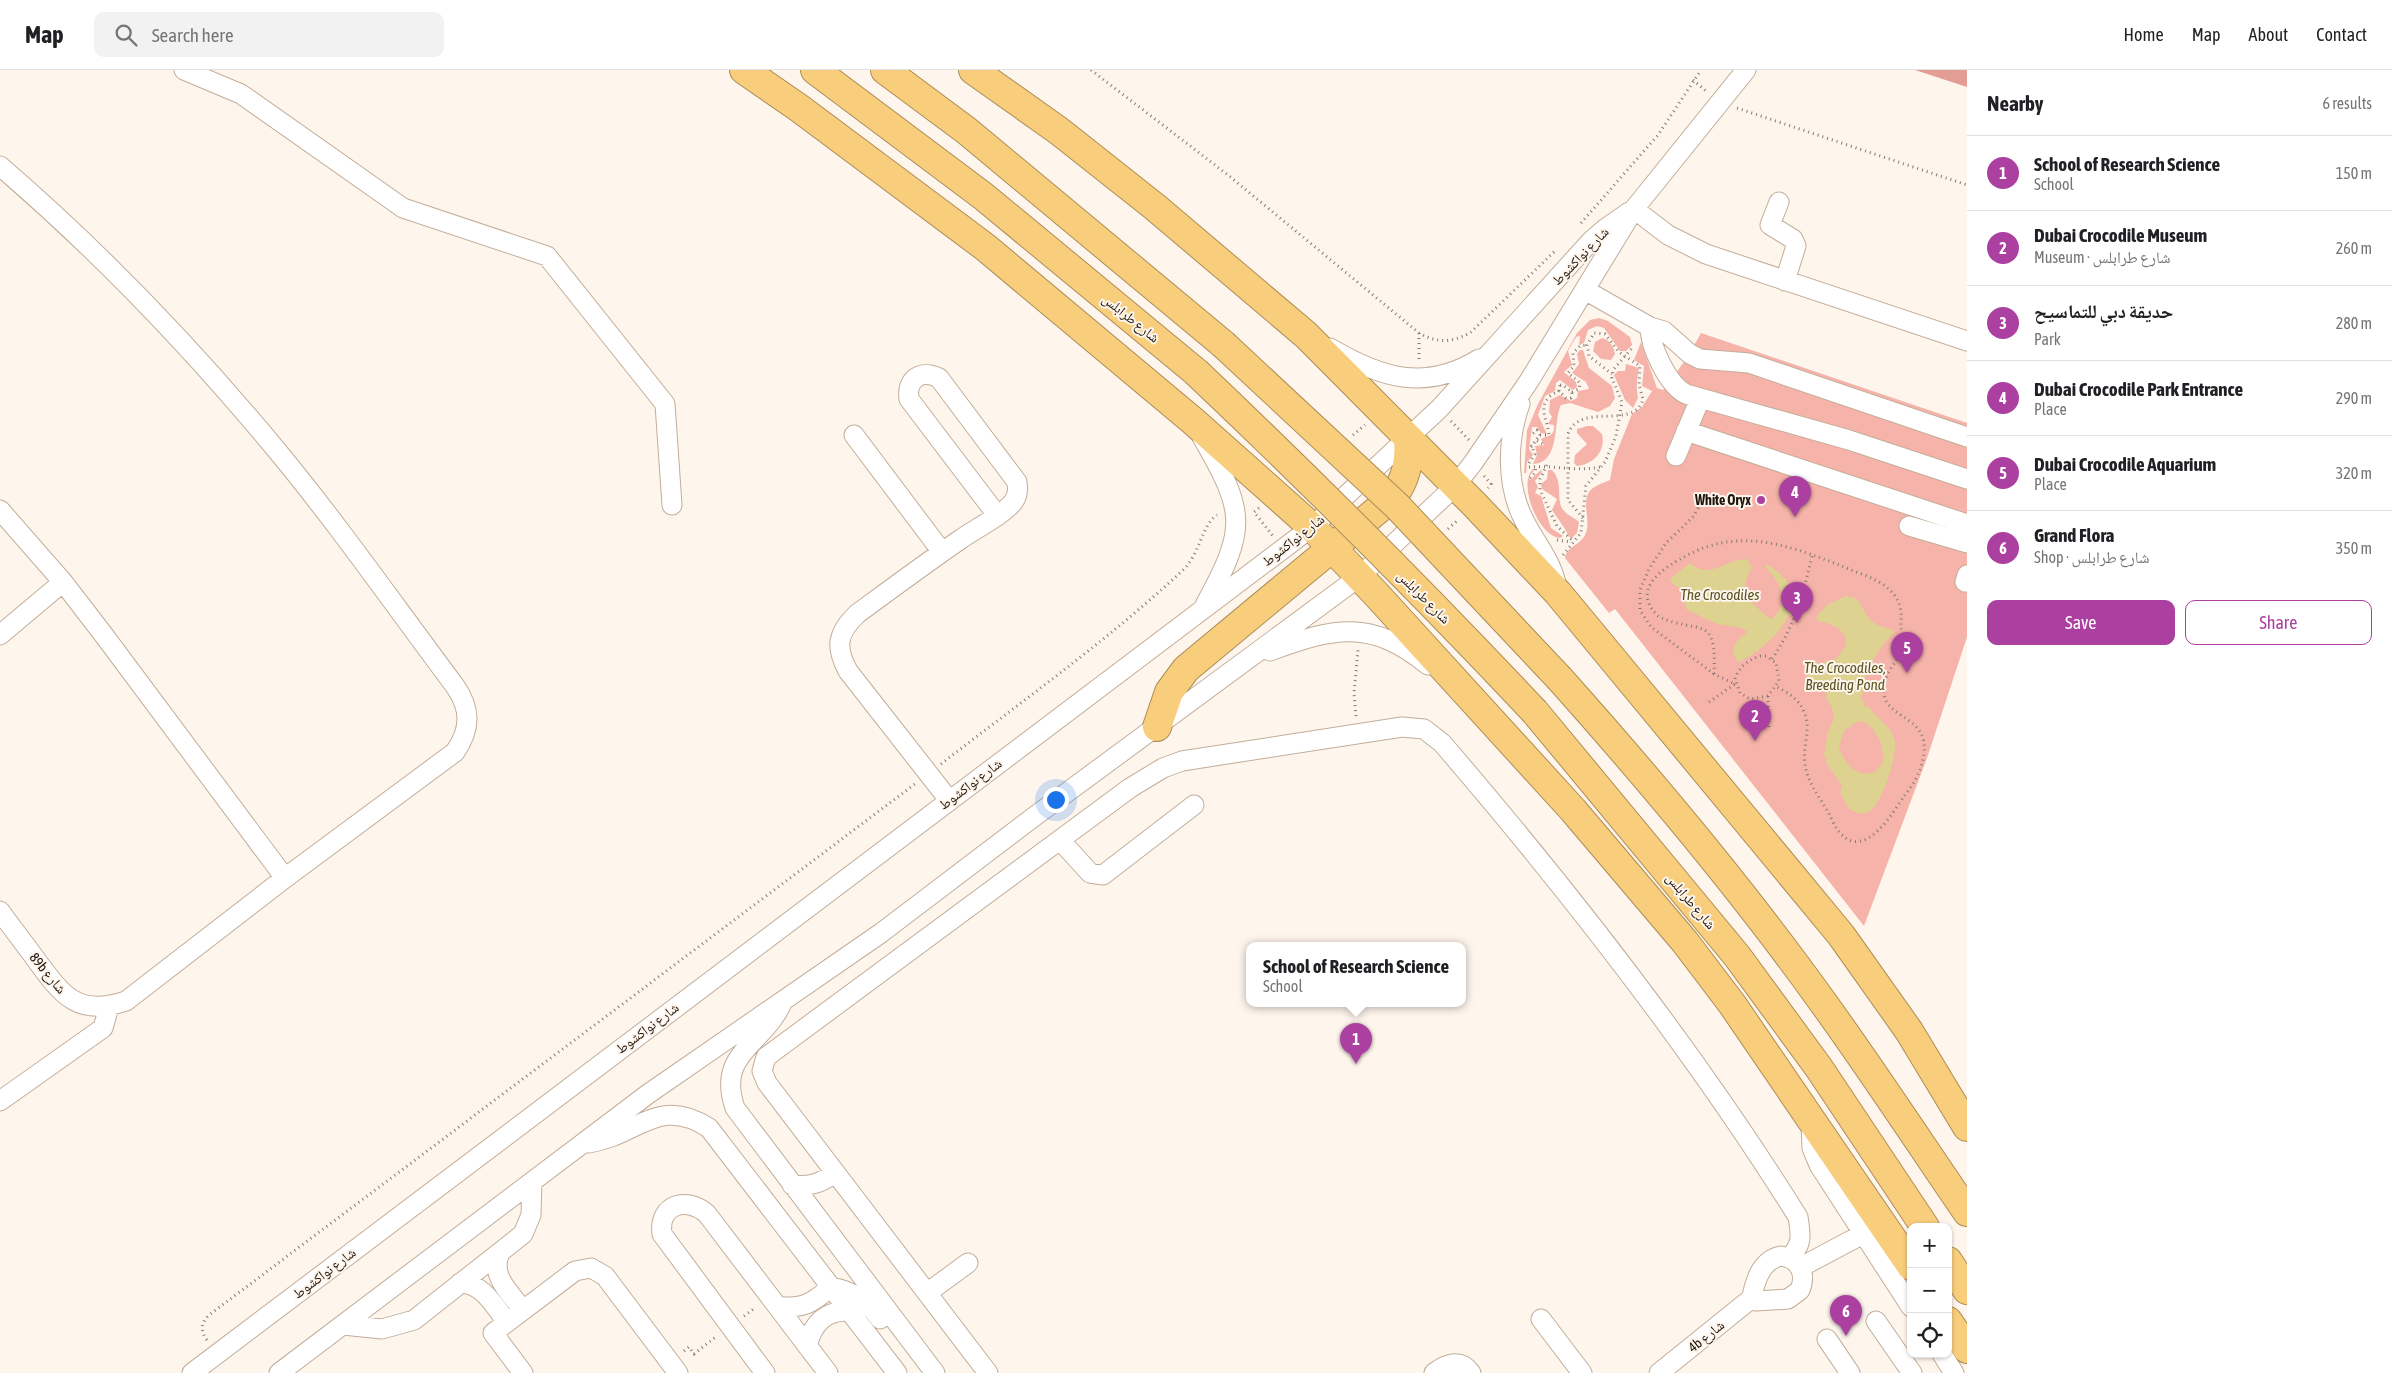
<!DOCTYPE html>
<html lang="en">
<head>
<meta charset="utf-8">
<style>
  :root { --surface:#fff; --page:#f2f2f2; --text:#202124; --muted:#757577; --line:#e0e0e0; --accent:#ac40a0 }
  body { margin:0; font-family:"Asap Condensed","Noto Naskh Arabic",sans-serif; background:var(--page); color:var(--text) }
  .controls { position:absolute; right:15px; bottom:15px; display:grid; overflow:hidden; border-radius:10px; box-shadow:0 1px 4px #0004 }
  .controls button { width:45px; height:45px; display:grid; place-items:center; padding:0; border:0; border-bottom:1px solid var(--line); background:var(--surface); color:var(--text); font:25px sans-serif }
  .you { position:absolute; left:1055px; top:729px; width:18px; height:18px; margin:-12px; border:4px solid #fff; border-radius:50%; background:#1a73e8; box-shadow:0 0 0 8px #1a73e833 }
  .badge { display:grid; place-items:center; width:32px; height:32px; border-radius:50%; background:var(--accent); color:#fff; font-size:16px; font-weight:700 }
  .pin { position:absolute; translate:-50% -41px; filter:drop-shadow(0 1px 2px #0008) }
  .pin::after { content:''; position:absolute; top:26px; width:18px; height:15px; background:inherit; clip-path:polygon(0 0,100% 0,50% 100%) }
  .popup { position:absolute; left:1246px; top:872px; width:220px; height:65px; box-sizing:border-box; display:grid; place-content:center; border-radius:10px; background:var(--surface); filter:drop-shadow(0 1px 4px #0005); font-size:16px; white-space:nowrap; color:var(--muted) }
  .popup b { font-size:19px; color:var(--text) }
  .popup::after { content:''; position:absolute; left:50%; top:100%; margin-left:-10px; border:10px solid transparent; border-top-color:var(--surface) }
  .list { margin:0; padding:0; list-style:none }
  h2 { display:flex; justify-content:space-between; align-items:center; height:65px; margin:0; padding:0 20px; font-size:21px }
  h2 small { font-size:16px; font-weight:400; color:var(--muted) }
  .list li { display:grid; grid-template-columns:32px 1fr auto; gap:15px; align-items:center; box-sizing:border-box; height:75px; padding:0 20px; border-top:1px solid var(--line) }
  .list b { display:block; font-size:19px; white-space:nowrap }
  .list p { margin:0; font-size:16px; white-space:nowrap; color:var(--muted) }
  .list em { font-size:16px; font-style:normal; color:var(--muted) }
  .actions { display:flex; gap:10px; padding:15px 20px }
  .actions a { flex:1; padding:11px 0; border:1px solid var(--accent); border-radius:10px; text-align:center; font-size:18px; color:var(--accent) }
  .actions .main { background:var(--accent); color:#fff }
  .icon { flex:none; width:28px; height:28px; fill:none; stroke:currentColor; stroke-width:2; stroke-linecap:round; stroke-linejoin:round }
  .map { position:relative; flex:none; width:1967px; height:1303px; overflow:hidden }
  header { display:flex; align-items:center; gap:30px; box-sizing:border-box; height:70px; padding:0 25px; background:var(--surface); border-bottom:1px solid var(--line) }
  header strong { font-size:24px }
  nav { display:flex; gap:28px; margin-inline-start:auto; font-size:18px }
  .search { width:350px; height:45px; background:var(--page); display:flex; align-items:center; gap:12px; box-sizing:border-box; padding:0 18px; border-radius:10px; color:var(--muted); font-size:19px }
  main { display:flex }
  aside { flex:1; background:var(--surface) }
  .map>svg:first-child { display:block }
  .green { fill:#f6b3aa }
  .forest { fill:#e49d94 }
  .water { fill:#ddd28f; fill-rule:evenodd }
  .lines { fill:none; stroke-linecap:round; stroke-linejoin:round }
  .minor-casing { stroke:#c3ad99; stroke-width:21 }
  .highway-casing { stroke:#ac8d56; stroke-width:30 }
  .path { stroke:#837b73; stroke-width:3; stroke-dasharray:1 4; stroke-linecap:butt }
  .minor { stroke:#fff; stroke-width:19 }
  .highway { stroke:#f8cd7c; stroke-width:28 }
  .highway-bridge-casing { stroke:#ac8d56; stroke-width:30; stroke-linecap:butt }
  .highway-bridge { stroke:#f8cd7c; stroke-width:28 }
  .poi-dot { fill:#ac40a0; stroke:#fef5ed; stroke-width:2 }
  .labels { text-anchor:middle; stroke-width:4; stroke-linejoin:round; paint-order:stroke }
  .street-label { font-size:14px; fill:#1e160e; stroke:#fef5ed }
  .poi-label { font-size:14px; font-weight:bold; fill:#1e160e; stroke:#fef5ed; text-anchor:end }
  .water-label { font-size:15px; font-style:italic; fill:#5b5321; stroke:#fef5ed }
</style>
</head>
<body>
<header>
<strong>Map</strong>
<div class="search"><svg class="icon" aria-label="search" viewBox="0 0 24 24"><circle cx="10" cy="10" r="6"/><path d="M15 15l6 6"/></svg>Search here</div>
<nav><a>Home</a><a>Map</a><a>About</a><a>Contact</a></nav>
</header>
<main>
<div class="map">
<svg width="1967" height="1303" viewBox="0 0 1967 1303">
  <rect width="100%" height="100%" fill="#fef5ed"/>
  <path class="green" d="M1599,248L1608,251L1630,267L1632,275L1626,281H1620L1604,258L1597,256L1588,260L1584,273L1579,275L1580,266L1576,267L1568,281L1572,295L1564,302L1576,312L1577,317L1573,320L1560,310L1556,313L1555,321L1545,326L1538,345L1547,364L1541,363L1537,357H1532L1529,379L1533,385L1527,392L1526,403H1524L1527,360L1538,334L1577,263L1590,250Z
    M1701,263L1967,353V567L1927,688L1864,856L1615,539L1609,543L1565,488C1566,477 1580,475 1585,465C1592,451 1581,435 1589,422C1593,416 1603,413 1610,410L1614,389L1632,344L1642,337L1652,321L1642,316L1644,296L1634,290L1641,272L1657,318L1663,320L1687,288Z
    M1602,268C1610,270 1614,277 1615,284L1611,290L1601,289L1593,281L1595,272Z
    M1580,280H1583L1589,298L1612,316L1615,328L1610,336L1598,342L1570,333L1561,335C1553,350 1561,393 1533,394L1537,385L1535,376L1544,375L1541,369C1549,365 1555,366 1554,355L1548,354L1552,347L1549,342L1550,330L1560,325L1571,331L1577,328L1578,321L1589,319L1586,312L1572,303L1579,294L1577,284Z
    M1626,294L1639,298C1637,309 1636,317 1638,328L1633,338L1625,330L1614,305L1618,301H1625Z
    M1587,356H1593L1602,364C1606,381 1594,394 1577,396L1574,393L1575,385L1587,374L1577,363V359Z
    M1533,399H1535L1529,407L1530,410L1541,400L1542,402L1535,411L1538,417L1535,423L1541,426L1551,458L1563,466L1560,468C1539,467 1517,414 1533,399Z
    M1548,400H1552C1565,414 1554,431 1565,442C1569,446 1575,448 1579,452L1577,463L1572,468L1569,467C1568,462 1556,446 1552,440L1557,429L1542,419L1541,414L1547,409Z"/>
  <path class="forest" d="M1915,0H1967V17Z"/>
  <path class="water" d="M1747,489L1752,498C1736,521 1753,536 1771,549C1791,533 1781,512 1765,497L1767,494C1776,500 1787,508 1791,519C1801,548 1761,583 1738,592C1727,577 1736,572 1747,562L1742,558L1717,554L1687,540L1681,519L1671,513L1670,509L1690,493C1711,511 1726,488 1747,489Z
    M1846,526L1856,528C1869,545 1866,555 1892,559L1894,563C1882,571 1861,607 1863,624L1860,625L1865,637L1868,636C1876,648 1891,656 1895,670C1898,684 1882,736 1868,742C1862,745 1854,742 1849,739L1840,722L1842,715L1828,696L1824,684L1828,662L1834,649L1832,637L1826,628L1827,612L1825,611L1814,615L1807,609L1809,596L1836,589L1846,576C1848,559 1832,554 1818,551L1816,547L1827,535ZM1858,651C1867,652 1872,657 1876,664C1901,705 1853,722 1839,677L1844,661Z"/>
  <g class="lines">
    <g class="minor-casing">
      <path id="minor" d="M184,0L241,24L403,138L547,186L665,334L672,435
        M0,96C100,182 190,276 274,377C338,454 395,536 455,616C471,639 471,659 455,682L285,808L126,931C78,947 63,926 37,891C25,874 12,858 0,841
        M1779,132L1770,155L1793,169L1796,176L1785,211
        M1634,139L1668,165L1706,184L1967,271
        M1585,220L1650,257L1664,261L1690,284L1700,289L1749,293L1967,367
        M1650,257C1650,277 1668,315 1686,324L1849,370L1967,409
        M1330,278C1381,308 1425,322 1479,289
        M1520,334C1507,370 1506,415 1524,450C1538,478 1552,489 1558,522
        M1686,361L1967,454
        M854,365L942,482
        M1202,367C1246,443 1247,458 1205,535
        M1676,386L1700,329
        M0,440L63,512L103,564L285,808
        M1909,456L1967,473
        M1965,512L1967,505
        M0,565L63,512
        M1270,581C1335,557 1371,549 1428,595
        M949,730L848,601C835,577 837,563 857,544C891,519 926,493 961,469C975,459 1005,444 1014,431C1018,425 1018,418 1017,412L939,308C921,299 906,309 909,329L997,445
        M1060,770L1090,803L1103,805L1194,735
        M782,933C763,975 716,983 735,1038L935,1303
        M0,1031L103,958L109,937
        M1811,1052L1812,1078L1819,1095L1911,1237
        M589,1073C638,1065 659,1025 709,1058L897,1303
        M792,1115C810,1117 821,1113 835,1103
        M500,1183C489,1205 511,1224 523,1240
        M1781,1186C1799,1189 1807,1203 1800,1220L1788,1229L1756,1231L1752,1226C1756,1208 1762,1190 1781,1186Z
        M1801,1197L1863,1164
        M460,1213C483,1213 494,1236 507,1252
        M927,1223L968,1193
        M778,1237C805,1238 811,1234 831,1217C854,1221 867,1231 880,1249
        M1541,1249L1582,1303
        M1876,1251L1912,1303
        M343,1255L382,1259L414,1250L523,1164L531,1145L532,1112
        M1827,1269L1850,1303
        M807,1276C813,1253 825,1240 850,1241
        M1942,1284L1954,1303
        M192,1303L1312,457L1439,339L1590,172L1606,158L1629,142
        M279,1303L648,1024L881,863L1035,746L1359,507L1455,416L1473,393L1529,311L1634,139L1746,0
        M523,1303L493,1263L575,1201L591,1198L605,1206L678,1303
        M765,1303L662,1164C658,1134 687,1126 707,1144L828,1303
        M988,1303L767,1013L762,1001L766,987L1130,718L1163,698L1182,691L1402,657L1424,659L1442,673C1571,823 1693,979 1798,1147C1801,1166 1803,1174 1789,1188
        M1434,1303C1446,1294 1460,1288 1471,1303
        M1659,1303L1752,1228"/>
    </g>
    <g class="highway-casing">
      <path id="highway" d="M744,0L799,38L985,177L1193,351L1312,457L1376,524L1573,740L1685,872L1732,934L1911,1196
        M815,0L983,126L1196,302
        M885,0L967,61L1223,274
        M973,0L1059,61L1155,137L1306,265L1475,435L1558,523L1841,865L1909,961L1967,1057
        M1560,609C1652,712 1741,818 1822,931C1872,1000 1919,1072 1967,1142
        M1535,642L1737,886L1819,998L1925,1157
        M1157,657L1169,622L1186,599L1392,428C1406,410 1410,392 1408,369
        M1948,1191L1967,1220
        M1948,1251L1967,1279"/>
    </g>
    <path class="path" d="M1091,0L1228,105L1419,263C1437,273 1451,273 1470,263L1556,180
      M1693,10L1706,21
      M1737,38L1967,115
      M1581,153L1658,65L1701,0
      M1419,263V291
      M1560,315L1564,316L1572,322L1571,328H1566L1559,321Z
      M1572,322L1579,319L1580,313L1568,303L1574,296L1573,283L1580,276L1587,275
      M1451,351L1469,370
      M1353,365L1365,355
      M1540,365H1549C1547,347 1534,332 1559,321
      M1537,371L1543,374
      M1531,377L1540,365L1537,360L1532,364
      M1529,393L1535,384L1531,375
      M1547,395L1540,409V420L1557,456L1574,472
      M1529,397C1553,395 1577,402 1600,397
      M1484,406L1491,414L1488,418
      M1530,408L1535,403L1536,396
      M1696,428L1698,438L1694,446L1666,473L1649,499L1640,520V540L1651,557L1714,604L1735,614
      M1259,438L1254,442L1273,466
      M1583,448L1568,430V364C1580,331 1635,361 1643,329L1639,315L1640,296L1619,282L1605,264L1594,263L1587,275L1589,286L1612,304
      M1448,459L1458,450
      M1557,470L1571,472
      M1563,485L1581,463L1586,416L1605,392L1616,366L1622,332L1612,308L1613,300L1634,276
      M1760,586H1766L1776,593L1779,611L1768,626L1750,629L1740,623L1735,609C1738,598 1749,589 1760,586Z
      M1772,589C1795,555 1803,525 1812,486
      M1714,604C1717,543 1700,565 1659,547C1649,538 1643,526 1651,513C1658,502 1673,493 1684,487C1747,451 1806,483 1867,506C1883,513 1899,523 1901,542C1902,556 1898,558 1907,571C1902,589 1885,598 1884,618C1881,650 1929,643 1924,684C1922,699 1915,713 1905,725C1893,742 1866,790 1841,764C1835,758 1832,749 1828,742C1819,726 1807,712 1805,694C1802,677 1812,658 1804,642C1799,629 1788,623 1777,617
      M1768,626L1769,660
      M1709,632L1735,614
      M1356,646L1354,623L1358,580
      M941,694C1022,631 1107,571 1182,501C1200,485 1202,454 1217,445
      M744,1246L755,1238
      M207,1270C200,1261 201,1253 209,1245L915,714
      M684,1281L689,1277L694,1284L717,1266"/>
    <use href="#minor" class="minor"/>
    <use href="#highway" class="highway"/>
    <g class="highway-bridge-casing">
      <path id="highway-bridge" d="M1223,274L1397,436L1560,609
        M1196,302C1312,412 1425,525 1535,642"/>
    </g>
    <use href="#highway-bridge" class="highway-bridge"/>
  </g>
  <circle class="poi-dot" cx="1761" cy="430" r="5"/>
  <g class="labels">
    <g class="street-label">
      <text transform="translate(1580 186) rotate(-46)" y="5">شارع نواكشوط</text>
      <text transform="translate(1131 248) rotate(39)" y="5">شارع طرابلس</text>
      <text transform="translate(1293 470) rotate(-38)" y="5">شارع نواكشوط</text>
      <text transform="translate(1424 527) rotate(45)" y="5">شارع طرابلس</text>
      <text transform="translate(970 714) rotate(-37)" y="5">شارع نواكشوط</text>
      <text transform="translate(1691 831) rotate(50)" y="5">شارع طرابلس</text>
      <text transform="translate(48 903) rotate(50)" y="5">89b شارع</text>
      <text transform="translate(647 958) rotate(-37)" y="5">شارع نواكشوط</text>
      <text transform="translate(324 1203) rotate(-37)" y="5">شارع نواكشوط</text>
      <text transform="translate(1706 1266) rotate(-39)" y="5">4b شارع</text>
    </g>
    <g class="poi-label">
      <text x="1751" y="435">White Oryx</text>
    </g>
    <g class="water-label">
      <text x="1720" y="530">The Crocodiles</text>
      <text x="1845" y="603">The Crocodiles,<tspan x="1845" dy="17">Breeding Pond</tspan></text>
    </g>
  </g>
</svg>
<div class="controls">
<button>+</button>
<button>−</button>
<button><svg class="icon" aria-label="locate" viewBox="0 0 24 24"><circle cx="12" cy="12" r="6"/><path d="M12 2v4M12 18v4M2 12h4M18 12h4"/></svg></button>
</div>
<div class="you"></div>
<div class="pin badge" style="left:1356px;top:994px">1</div>
<div class="popup"><b>School of Research Science</b>School</div>
<div class="pin badge" style="left:1755px;top:671px">2</div>
<div class="pin badge" style="left:1797px;top:553px">3</div>
<div class="pin badge" style="left:1795px;top:447px">4</div>
<div class="pin badge" style="left:1907px;top:603px">5</div>
<div class="pin badge" style="left:1846px;top:1266px">6</div>
</div>
<aside>
<h2>Nearby<small>6 results</small></h2>
<ul class="list">
<li><span class="badge">1</span><div><b>School of Research Science</b><p>School</p></div><em>150 m</em></li>
<li><span class="badge">2</span><div><b>Dubai Crocodile Museum</b><p>Museum · شارع طرابلس</p></div><em>260 m</em></li>
<li><span class="badge">3</span><div><b>حديقة دبي للتماسيح</b><p>Park</p></div><em>280 m</em></li>
<li><span class="badge">4</span><div><b>Dubai Crocodile Park Entrance</b><p>Place</p></div><em>290 m</em></li>
<li><span class="badge">5</span><div><b>Dubai Crocodile Aquarium</b><p>Place</p></div><em>320 m</em></li>
<li><span class="badge">6</span><div><b>Grand Flora</b><p>Shop · شارع طرابلس</p></div><em>350 m</em></li>
</ul>
<div class="actions"><a class="main">Save</a><a>Share</a></div>
</aside>
</main>
</body>
</html>
